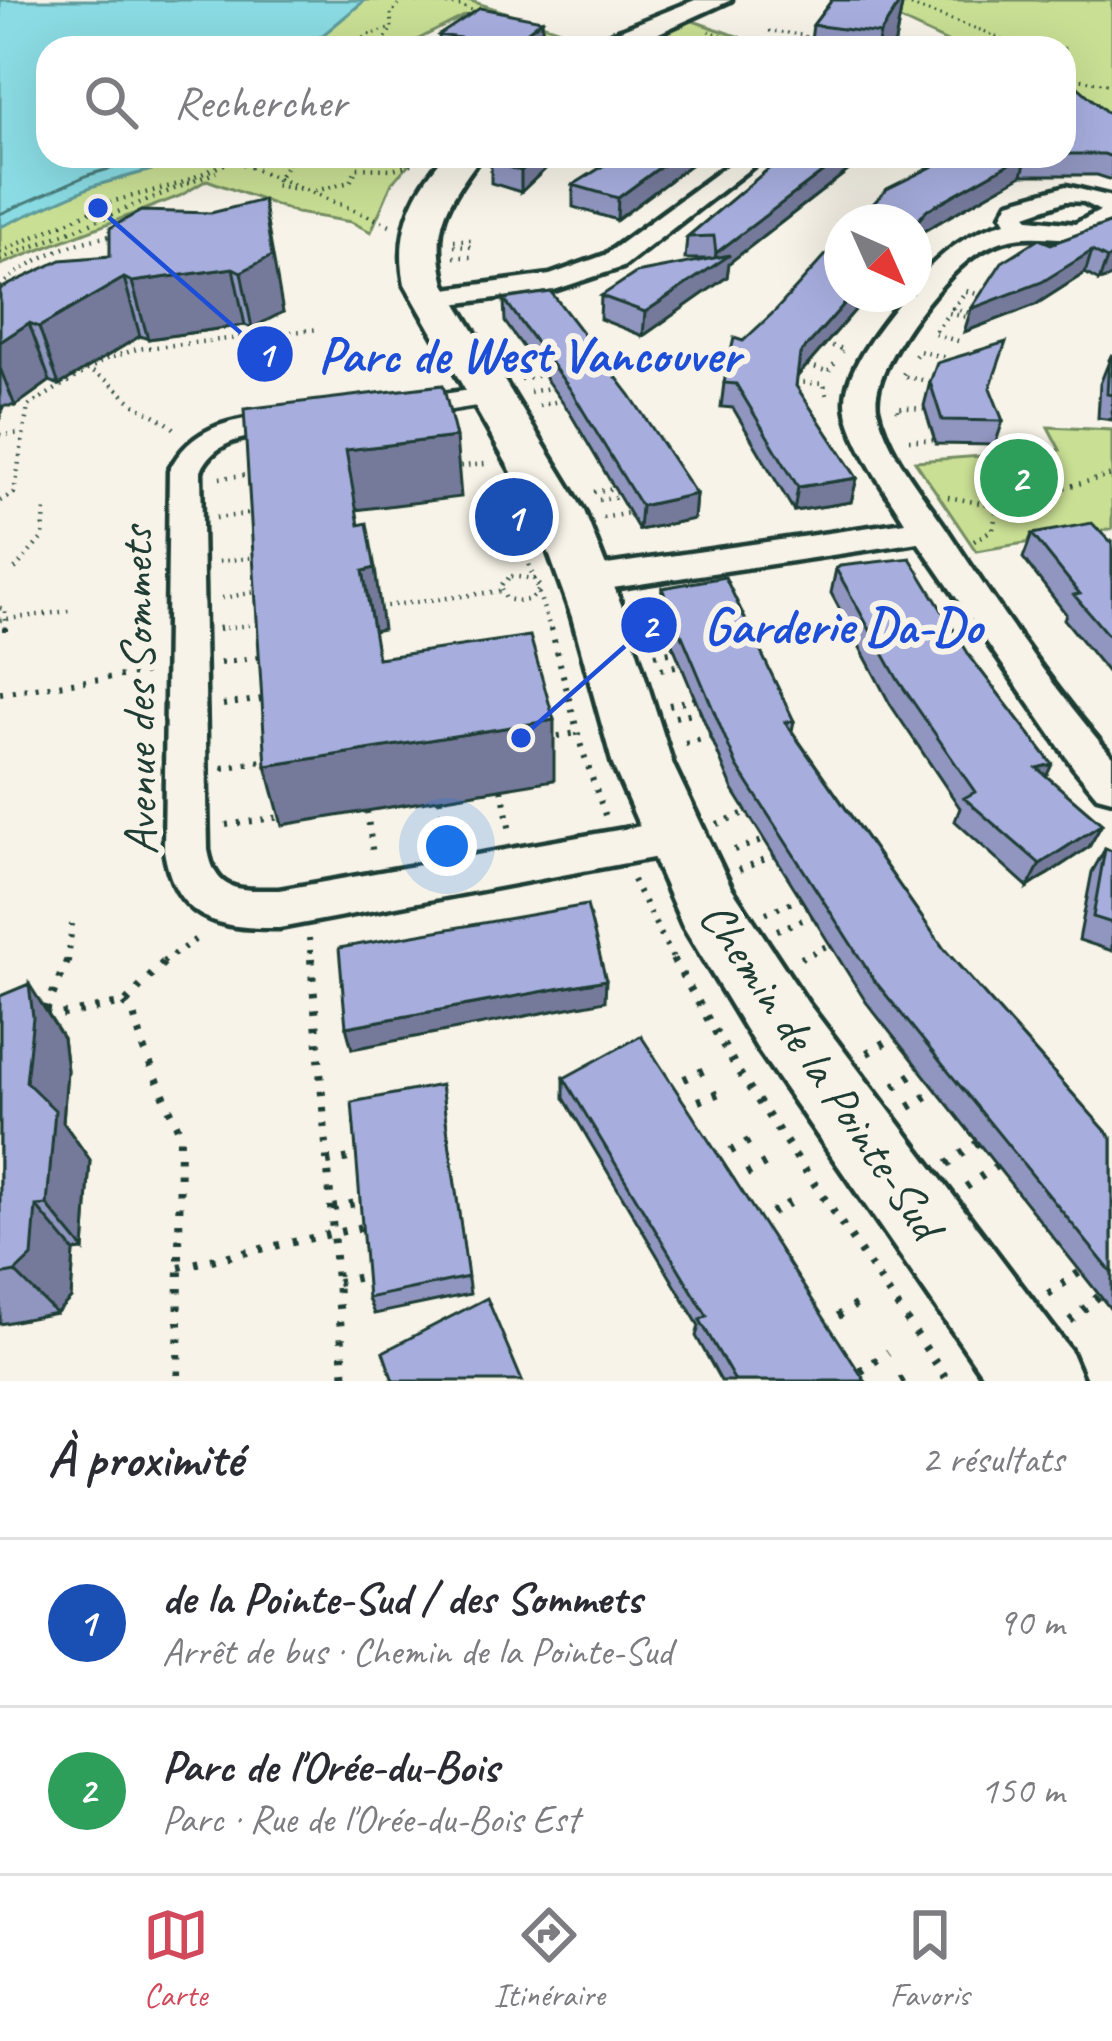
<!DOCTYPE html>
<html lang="fr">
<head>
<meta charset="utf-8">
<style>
  :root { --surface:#fff; --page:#f2f2f3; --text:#2b2b33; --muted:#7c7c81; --line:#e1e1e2; --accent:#d1495b }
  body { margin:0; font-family:Caveat,sans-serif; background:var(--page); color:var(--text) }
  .compass { position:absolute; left:824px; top:204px; width:108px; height:108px; border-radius:50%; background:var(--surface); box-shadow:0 12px 48px #0002; rotate:135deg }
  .you { position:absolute; left:447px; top:846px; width:42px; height:42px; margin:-30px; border:9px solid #fff; border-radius:50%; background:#1a73e8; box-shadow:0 0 0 18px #1a73e833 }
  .badge { display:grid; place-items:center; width:78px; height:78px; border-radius:50%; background:var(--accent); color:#fff; font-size:39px; font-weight:700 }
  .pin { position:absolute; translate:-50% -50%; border:6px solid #fff; box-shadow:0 3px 12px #0006 }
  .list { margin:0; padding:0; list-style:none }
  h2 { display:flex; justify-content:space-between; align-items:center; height:156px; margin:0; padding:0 48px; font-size:51px }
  h2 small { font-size:39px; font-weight:400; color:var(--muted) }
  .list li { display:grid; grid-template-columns:78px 1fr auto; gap:36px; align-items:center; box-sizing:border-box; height:168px; padding:0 48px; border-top:3px solid var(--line) }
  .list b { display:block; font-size:45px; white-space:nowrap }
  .list p { margin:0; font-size:39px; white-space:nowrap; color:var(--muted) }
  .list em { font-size:39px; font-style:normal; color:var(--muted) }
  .icon { flex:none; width:66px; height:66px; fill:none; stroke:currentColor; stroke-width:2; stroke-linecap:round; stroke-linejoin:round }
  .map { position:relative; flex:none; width:1112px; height:1381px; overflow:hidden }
  .search { position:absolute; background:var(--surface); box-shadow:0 12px 48px #0002; left:36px; right:36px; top:36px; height:132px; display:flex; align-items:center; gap:30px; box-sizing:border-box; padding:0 42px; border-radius:36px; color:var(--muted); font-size:45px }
  .sheet { height:492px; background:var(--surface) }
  nav { display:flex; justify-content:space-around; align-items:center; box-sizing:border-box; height:168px; border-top:3px solid var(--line); background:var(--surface); font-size:33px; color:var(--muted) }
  nav a { display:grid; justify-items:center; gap:6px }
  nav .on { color:var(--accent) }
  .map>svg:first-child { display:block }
  .green { fill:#c9df94; stroke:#748e64; stroke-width:3 }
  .water { fill:#8adbe3; stroke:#5f9c9d; stroke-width:3 }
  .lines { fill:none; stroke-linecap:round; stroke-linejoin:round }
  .shore { stroke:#4a7c7a; stroke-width:3 }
  .street-casing { stroke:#1f3d34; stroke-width:9 }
  .secondary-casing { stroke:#1f3d34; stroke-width:9 }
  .path-far3 { stroke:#1f3d34; stroke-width:3; stroke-dasharray:1.5 4.5; stroke-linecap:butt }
  .path-far2 { stroke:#1f3d34; stroke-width:4.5; stroke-dasharray:1.5 6; stroke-linecap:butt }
  .path-far1 { stroke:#1f3d34; stroke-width:6; stroke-dasharray:3 9; stroke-linecap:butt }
  .path { stroke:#1f3d34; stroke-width:8; stroke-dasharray:4.5 12; stroke-linecap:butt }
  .street { fill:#f7f3e8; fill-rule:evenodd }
  .secondary { fill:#f7f3e8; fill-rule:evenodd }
  .wall { fill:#9096bf; stroke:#1f3d34; stroke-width:3 }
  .shaded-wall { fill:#757a9b; stroke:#1f3d34; stroke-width:3 }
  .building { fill:#a7aede; stroke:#1f3d34; stroke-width:3 }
  .labels { text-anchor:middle; stroke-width:12; stroke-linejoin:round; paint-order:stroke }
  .street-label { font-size:48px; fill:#1f3d34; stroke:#f7f3e8 }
  .leader { fill:none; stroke:#1d4ed8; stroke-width:4.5 }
  .callout-dot { fill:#1d4ed8; stroke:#f7f3e8; stroke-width:4.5 }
  .mark-label { font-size:36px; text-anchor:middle; font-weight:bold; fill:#fff }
  .callout-label { font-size:51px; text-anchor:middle; font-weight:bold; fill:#1d4ed8; stroke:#f7f3e8; stroke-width:12; stroke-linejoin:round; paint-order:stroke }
</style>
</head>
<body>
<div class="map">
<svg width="1112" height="1381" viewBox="0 0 1112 1381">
  <rect width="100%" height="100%" fill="#f7f3e8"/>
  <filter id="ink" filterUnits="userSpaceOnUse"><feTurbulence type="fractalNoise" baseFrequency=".00833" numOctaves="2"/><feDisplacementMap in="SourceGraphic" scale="24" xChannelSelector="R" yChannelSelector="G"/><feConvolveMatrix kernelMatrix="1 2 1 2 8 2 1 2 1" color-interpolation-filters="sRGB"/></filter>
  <g filter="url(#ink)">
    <path class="green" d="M365,0H468L579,36L566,41L466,15L401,48H298L324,34Z
      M858,0H1112V121L1064,99V48H960Z
      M690,20L740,37L748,48H623Z
      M175,156H416L392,183L371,232L351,222L297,213L207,180L180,196L0,265V227L93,186L158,168Z
      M1048,427L1112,430V529L976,551L915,461L1060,450Z"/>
    <path class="water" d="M0,0H365L324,34L298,48H48V156H175L158,168L93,186L0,227Z"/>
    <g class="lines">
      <path class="shore" d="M0,214L88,175L154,156"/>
      <g class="street-casing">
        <path id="street" d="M740,156H766L623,267L554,290L431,307L417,299L431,291L550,275L605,255Z
          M1066,186L1112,197V226C1063,256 1031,216 973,256C941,278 870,367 877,408C886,451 921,492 945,527C995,603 1050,685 1112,756V800L1097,796L1074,768L918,542L586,592L573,588L568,580L573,572L586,568L905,522C887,492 846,436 846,402C846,365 885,322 906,294H914V285C939,254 968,232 1006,222L1002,215L1009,202ZM1066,201L1084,202L1100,211L1075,224L1030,219L1026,215Z
          M491,387L506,396L502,402L395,419L380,410L395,401Z
          M295,413L310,422L306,429C268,438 220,429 201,471L208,850C216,894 240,890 279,890L675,820L690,825L697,838L690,851L279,928C216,929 175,919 164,850L169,471C194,420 244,418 295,413Z"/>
      </g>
      <g class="secondary-casing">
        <path id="secondary" d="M695,0H731L626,48H587L591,42Z
          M445,156H481C448,202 430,225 445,284L584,511L626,617L673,765L731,887L807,1002L1070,1350L1083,1381H987L757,1048L683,926L613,765L572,617L534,511L405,284C395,234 411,193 445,156Z"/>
      </g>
      <path class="path-far3" d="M894,0L989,33L1017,48
        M405,1L461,6L483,14
        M536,31L575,42
        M709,31L736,40L739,48
        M769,31L804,35L810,42L801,48
        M737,41L754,39L759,44L741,46
        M534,42L558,47
        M349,48L368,35L392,28
        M380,48L392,28L391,13L405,0
        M679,48L739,43
        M1064,76L1112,85
        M234,160L244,164
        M224,164L242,156
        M257,164L274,156
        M287,164L292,156"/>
      <path class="path-far2" d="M236,161L390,225
        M289,161L274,185L302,190
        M250,167L263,161
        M315,191L350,182L357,168L393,169L412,164
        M454,240H475
        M454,246L475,247
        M0,252L114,201L179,184L231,161
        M454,257H475
        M0,260L216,172
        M0,287C31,257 75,241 117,235
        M975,315L953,308L966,291L984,296
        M958,341L933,334L949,313L973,319
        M825,344L844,349L842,352
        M915,356L919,351L944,357
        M508,361L528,357
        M808,365L828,372L835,363
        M86,369C104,377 112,384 126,397C138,409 161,416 176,430
        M517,373L537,369
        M904,373L902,376L933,382
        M521,379L541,375
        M796,382L824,384L827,397
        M530,392L550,388
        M539,406L559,401
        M898,411L897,407L925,409
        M0,435L22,433
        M909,440H934
        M453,467L485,464
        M220,478L254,474
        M594,492L614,488
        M948,497L1017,510
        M599,500L620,497
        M0,501L14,493L28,406L104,360L137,349L320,329
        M216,518L257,513
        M603,518L629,513
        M515,522L551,631
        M974,541L993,529L999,499L1036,495L1112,475
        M219,562L260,556
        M15,569L43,537L45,509
        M511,576L534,579L540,587C533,603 522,602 506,599L500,586Z
        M222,598L262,591
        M379,607L500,591
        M0,608L5,609V631
        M0,620L69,611
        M218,629L264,623"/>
      <path class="path-far1" d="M5,628V634
        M551,628L581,746L606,818
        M218,629L224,628
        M647,634L667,631
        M655,655L675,651
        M220,663L266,656
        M661,669L681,665
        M0,693L150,672
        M223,705L269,698
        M669,705L695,699
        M675,717L701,711
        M546,738L578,733
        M685,743L711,737
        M222,768L268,760
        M502,789L510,832
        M440,799L448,845
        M367,811L373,855
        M717,824L747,812
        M226,825L281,817
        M734,850L765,840
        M739,870L775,855
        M633,880L675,962
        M766,913L802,898
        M777,930L813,916
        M309,938L311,962
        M801,958L831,944
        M68,962L72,924
        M163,962L199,937"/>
      <path class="path" d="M311,959L345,1381
        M673,959L740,1074L948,1381
        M125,1003L134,1014L144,1050L180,1133L178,1381
        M46,1010L68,959
        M46,1011L59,1015L125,1003L167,959
        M867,1053L895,1037
        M669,1086L711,1067
        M894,1087L920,1069
        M683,1107L722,1092
        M909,1107L937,1090
        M716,1159L751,1140
        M327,1162L361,1156
        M947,1164L979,1142
        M732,1182L766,1163
        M966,1187L998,1165
        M333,1208L364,1201
        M757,1221L791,1202
        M179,1267L367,1226
        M337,1282L371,1275
        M1048,1294L1080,1272
        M1070,1321L1099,1296
        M824,1325L857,1304
        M847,1381L888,1352
        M900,1381L905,1378"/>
      <use href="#street" class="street"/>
      <use href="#secondary" class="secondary"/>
    </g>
    <path class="wall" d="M832,0H903L895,42L891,48H810L813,25Z
      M542,20V38L530,48H440L439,35Z
      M1064,87L1112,117V180L1097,175H1022L922,232L914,241V222L954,156H1064Z
      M559,156L521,192L491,183V162Z
      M784,156H867L729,263L727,277L643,336L600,319L601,296L710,259H685L687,237Z
      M698,159L617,220L573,207V185Z
      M211,213L283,312L252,328L245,325L148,339L140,336L59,385L50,381L15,406H3L0,420V289L110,256Z
      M1112,222V277L1099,281L1085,273L1035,305L964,332L1051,244Z
      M842,294H869L797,377L796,386L857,478L851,502L794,511L733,408L721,407L724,383L743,341Z
      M504,299L696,494L694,519L639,530L570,413L505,322Z
      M1112,354V420L1098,418L1100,384Z
      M930,382L990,390L1003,421L995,445L936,444L924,406Z
      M1032,534L1112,541V678L1064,619L1066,614L1023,558Z
      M836,569L971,658L1052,764L1046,776L1102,824L1089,847L1028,887L955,821L960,808L890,704L831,593Z
      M662,588L794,721L792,731L944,949L1112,1138V1311L866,1002L733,790L659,612Z
      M1105,849L1112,851V951L1079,940L1092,872Z
      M0,996L63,1038L67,1070L63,1122L90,1160L84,1250L74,1251L71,1298L56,1313L0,1324Z
      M564,1078L865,1381H721L696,1336L699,1326L564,1098Z
      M441,1085L470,1294L374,1314L368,1298Z"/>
    <path class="shaded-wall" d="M901,0H903L895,42L891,48H877L880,34Z
      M542,20V38L530,48H506Z
      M537,156H559L521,192V171Z
      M675,156H698V159L617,220L618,198Z
      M844,156H867L729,263L727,277L643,336L645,312L714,265L716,253Z
      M1023,156H1027L1022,175L922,232L914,241V225L927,210Z
      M263,200L283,312L252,328L241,272Z
      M1092,251L1085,273L1035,305L964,332L971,309Z
      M1112,257V277L1099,281L1107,259Z
      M233,268L245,325L148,339L132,282Z
      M124,278L140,336L59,385L39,327Z
      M853,294H869L796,378L800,354Z
      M29,323L50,381L15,406L0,368V342Z
      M456,437L461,497L355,510L346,450Z
      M857,478L851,502L794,511L798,487Z
      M696,494L694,519L639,530L641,506Z
      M375,568L383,629L373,631L363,571Z
      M554,720V780L282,825L266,766Z
      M1052,764L1041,788L1037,768Z
      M1102,824L1089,847L1028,887L1040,864Z
      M606,980L605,1001L352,1049L346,1027Z
      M29,984L63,1038L67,1070L63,1122L90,1160L84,1250L47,1205L26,1082Z
      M36,1206L74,1251L71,1298L56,1313L15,1272Z"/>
    <path class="building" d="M832,0H901L880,34L813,25Z
      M480,8L542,20L506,48H446L460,38L439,35Z
      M1077,86L1112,117V157L1104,154H1064V87Z
      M496,156H537L521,171L491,162Z
      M619,156H675L618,198L573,185Z
      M784,156H844L716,253L714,236L687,237Z
      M954,156H1023L927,210L914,225V222H856L887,189Z
      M263,200L272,256L241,272L233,268L132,282L124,278L39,327L29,323L0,342V289L61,260L110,256V228L141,211L211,213Z
      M1112,222V257L1107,259L1092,251L1042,282L971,309L1002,262L1039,239L1051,244Z
      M842,237V294H853L800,354L796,386L857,478L798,487L736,384L724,383L734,338L743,341L775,311Z
      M730,255L645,312L601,296L636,273Z
      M551,292L630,395L696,494L641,506L570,389L504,299Z
      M1006,342L990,388L1003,421L942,420L930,382L937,363Z
      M1112,354V395L1107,394L1109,360Z
      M443,385L456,437L346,450L359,525L367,523L375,568L363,571L378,658L530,636L554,720L266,766L244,409Z
      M1092,523L1109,541H1112V640L1074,595L1080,594L1032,534Z
      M910,558L971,658L1052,764L1037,768L1102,824L1040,864L964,798L975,792L898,680L836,569L840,566Z
      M725,577L794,721L785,722L944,949L1112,1138V1273L874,980L737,766L662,588Z
      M1105,849L1112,851V923L1093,917Z
      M587,905L606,980L346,1027L339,948Z
      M29,984L33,1017L26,1082L55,1110L47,1205L36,1206L32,1256L15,1272L0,1275V996Z
      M641,1036L865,1381H735L700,1320L707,1316L564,1078Z
      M441,1085L468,1277L368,1298L352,1102Z
      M487,1298L522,1381H393L383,1352Z"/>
  </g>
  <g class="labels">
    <g class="street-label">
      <text transform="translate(137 691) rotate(-91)" y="17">Avenue des Sommets</text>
      <text transform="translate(822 1069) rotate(56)" y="17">Chemin de la Pointe-Sud</text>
    </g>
  </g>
  <path class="leader" d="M98 208L265 354M521 738L649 625"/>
  <g class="callout-dot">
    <circle cx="98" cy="208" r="12"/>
    <circle cx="521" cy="738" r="12"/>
    <circle cx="265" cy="354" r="30"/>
    <circle cx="649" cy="625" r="30"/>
  </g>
  <g class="mark-label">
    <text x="265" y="366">1</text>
    <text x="649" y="638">2</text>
  </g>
  <g class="callout-label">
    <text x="529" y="372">Parc de West Vancouver</text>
    <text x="843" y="643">Garderie Da-Do</text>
  </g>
</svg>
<svg class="compass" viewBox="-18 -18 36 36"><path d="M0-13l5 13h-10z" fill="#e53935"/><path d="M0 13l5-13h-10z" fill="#7c7c81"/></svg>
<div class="you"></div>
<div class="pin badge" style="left:514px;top:517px;background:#1a4fb4">1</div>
<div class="pin badge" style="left:1019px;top:478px;background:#2e9e5b">2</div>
<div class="search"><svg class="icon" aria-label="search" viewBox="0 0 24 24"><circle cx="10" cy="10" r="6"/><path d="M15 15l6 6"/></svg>Rechercher</div>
</div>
<section class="sheet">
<h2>À proximité<small>2 résultats</small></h2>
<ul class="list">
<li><span class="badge" style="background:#1a4fb4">1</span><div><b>de la Pointe-Sud / des Sommets</b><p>Arrêt de bus · Chemin de la Pointe-Sud</p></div><em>90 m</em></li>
<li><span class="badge" style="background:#2e9e5b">2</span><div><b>Parc de l'Orée-du-Bois</b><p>Parc · Rue de l'Orée-du-Bois Est</p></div><em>150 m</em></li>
</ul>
</section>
<nav>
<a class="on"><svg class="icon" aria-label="map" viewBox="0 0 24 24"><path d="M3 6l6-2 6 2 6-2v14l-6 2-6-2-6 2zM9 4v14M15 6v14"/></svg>Carte</a>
<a><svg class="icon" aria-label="directions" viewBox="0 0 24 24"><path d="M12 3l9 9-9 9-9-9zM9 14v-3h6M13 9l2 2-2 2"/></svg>Itinéraire</a>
<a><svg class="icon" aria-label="saved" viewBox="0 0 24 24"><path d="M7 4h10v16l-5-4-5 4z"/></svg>Favoris</a>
</nav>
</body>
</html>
